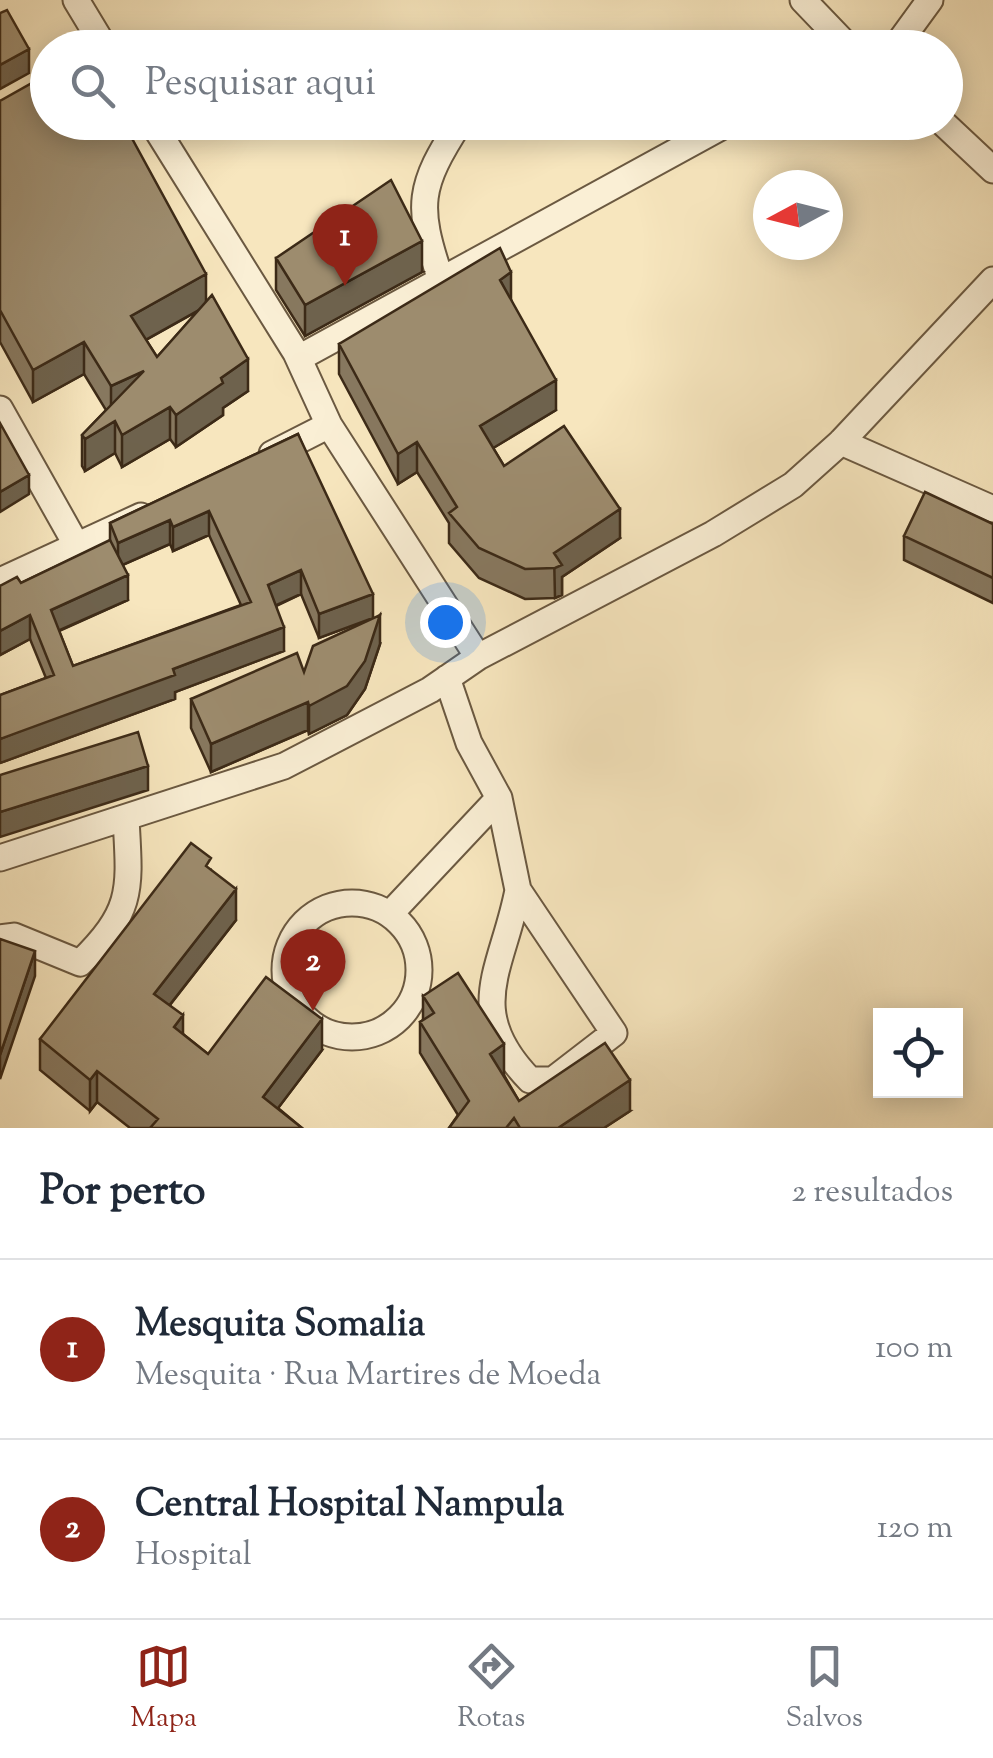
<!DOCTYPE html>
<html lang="pt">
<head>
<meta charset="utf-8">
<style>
  :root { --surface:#fff; --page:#f2f2f3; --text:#1f2937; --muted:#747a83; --line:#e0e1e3; --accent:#8f2418 }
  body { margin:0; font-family:"Sorts Mill Goudy",serif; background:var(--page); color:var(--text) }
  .controls { position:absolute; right:30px; bottom:30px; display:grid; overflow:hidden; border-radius:0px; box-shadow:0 5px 25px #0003 }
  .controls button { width:90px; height:90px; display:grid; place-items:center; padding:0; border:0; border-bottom:2px solid var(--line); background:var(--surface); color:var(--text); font:50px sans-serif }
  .compass { position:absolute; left:753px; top:170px; width:90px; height:90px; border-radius:50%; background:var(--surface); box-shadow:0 5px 25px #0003; rotate:263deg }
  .you { position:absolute; left:445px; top:622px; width:35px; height:35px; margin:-25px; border:8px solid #fff; border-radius:50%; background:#1a73e8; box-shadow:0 0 0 15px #1a73e833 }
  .badge { display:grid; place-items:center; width:65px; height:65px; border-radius:50%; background:var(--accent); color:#fff; font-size:32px; font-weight:700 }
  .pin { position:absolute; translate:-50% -82px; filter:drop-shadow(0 2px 5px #0008) }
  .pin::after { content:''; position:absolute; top:52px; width:35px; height:30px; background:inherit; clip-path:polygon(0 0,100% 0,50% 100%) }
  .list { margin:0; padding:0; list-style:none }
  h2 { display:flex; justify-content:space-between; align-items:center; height:130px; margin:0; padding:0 40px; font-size:42px }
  h2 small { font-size:32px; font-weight:400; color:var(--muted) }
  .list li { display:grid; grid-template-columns:65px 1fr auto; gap:30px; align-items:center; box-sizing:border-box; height:180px; padding:0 40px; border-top:2px solid var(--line) }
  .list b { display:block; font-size:38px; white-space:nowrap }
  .list p { margin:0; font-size:32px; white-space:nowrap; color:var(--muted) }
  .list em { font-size:32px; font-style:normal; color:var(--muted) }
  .icon { flex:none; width:55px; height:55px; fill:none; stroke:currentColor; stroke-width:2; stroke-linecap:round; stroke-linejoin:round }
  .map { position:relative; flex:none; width:993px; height:1128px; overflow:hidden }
  .search { position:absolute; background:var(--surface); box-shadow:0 5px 25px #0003; left:30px; right:30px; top:30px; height:110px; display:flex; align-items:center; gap:25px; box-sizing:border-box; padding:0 35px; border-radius:55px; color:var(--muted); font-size:38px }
  .sheet { height:490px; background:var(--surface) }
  nav { display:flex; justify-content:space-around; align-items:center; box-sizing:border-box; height:140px; border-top:2px solid var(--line); background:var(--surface); font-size:28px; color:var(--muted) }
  nav a { display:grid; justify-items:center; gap:5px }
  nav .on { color:var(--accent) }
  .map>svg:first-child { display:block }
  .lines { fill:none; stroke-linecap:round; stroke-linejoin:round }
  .minor-casing { stroke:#6b5941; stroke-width:29 }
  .minor { stroke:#faefd5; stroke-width:25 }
  .wall { fill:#87785f; stroke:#3c2a17; stroke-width:2.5; fill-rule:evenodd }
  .shaded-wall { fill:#6e624d; stroke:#3c2a17; stroke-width:2.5 }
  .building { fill:#9d8c6e; stroke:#3c2a17; stroke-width:2.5 }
</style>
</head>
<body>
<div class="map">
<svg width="993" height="1128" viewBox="0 0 993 1128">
  <rect width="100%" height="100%" fill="#f7e6be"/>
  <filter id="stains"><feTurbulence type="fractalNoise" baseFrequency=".002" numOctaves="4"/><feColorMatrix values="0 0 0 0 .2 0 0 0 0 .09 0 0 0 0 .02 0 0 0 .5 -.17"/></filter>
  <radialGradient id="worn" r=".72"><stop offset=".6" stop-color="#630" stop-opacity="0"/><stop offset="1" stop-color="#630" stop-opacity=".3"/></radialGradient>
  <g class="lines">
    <g class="minor-casing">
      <path id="minor" d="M76,0L105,48
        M803,0L849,48
        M895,48L930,0
        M152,122L296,353L329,425L478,657
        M942,122L993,170
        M440,277C416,205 418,187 460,122
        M299,358L730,122
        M0,409L77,546
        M841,442L993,509
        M272,454L329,425
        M0,581L141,516
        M447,678L469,743L499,798L518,890L614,1033L553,1080H530C462,1010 503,969 518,890
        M0,858L284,766L430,690L478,657L713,534L793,485L841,442L993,280
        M285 970a67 67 0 1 1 134 0a67 67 0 1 1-134 0Z
        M390,914L499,798
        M0,938L14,936L80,963C134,910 130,890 126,819"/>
    </g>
    <use href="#minor" class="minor"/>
  </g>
  <path class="wall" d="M0,101L206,301L248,391L223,408V415L176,447L170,439L122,467L115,453L85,471L82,466V435L106,410L84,374L33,402L0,342ZM198,311L157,357L146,340Z
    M276,258L422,272L305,336L276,290Z
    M511,300L556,410L493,448L504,466L620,538L562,577V595L555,598L525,599L479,578L449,543V523L417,472L398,484L339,374V344Z
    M298,434L373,618L319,638L301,594L276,606L284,651L175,692V699L0,763V695L46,678L30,639L0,655V586L21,583L110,541V523ZM209,535L241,605L73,666L59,631L128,600L122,565L170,544L173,551Z
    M993,524V603L904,560V536Z
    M380,644L365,689L347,715L309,734L308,730L211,772L191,728V699L304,672Z
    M211,870L236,920L170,1005L183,1034L208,1054L322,1050L278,1108L302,1128H130L97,1102L90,1111L40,1070V1039Z
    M423,996L504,1075L519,1101L630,1111L604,1128H449L458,1115L420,1053V1022L423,1020Z"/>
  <path class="shaded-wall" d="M29,49V73L0,89V65Z
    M422,241V272L305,336V305Z
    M511,272V302L500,280Z
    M206,274V306L131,348V316Z
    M84,342V374L33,402V370Z
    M248,359V391L223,408V415L176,447V415L221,378Z
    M144,371L111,418V386Z
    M556,380V410L480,456V426Z
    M170,407V439L122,467V435Z
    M115,421V453L85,471V439Z
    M417,442V472L398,484V454Z
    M29,475V494L0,512V492Z
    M620,509V538L562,577V595L555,598L554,553Z
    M209,511V535L173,551V527Z
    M170,520V544L118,567V543Z
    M301,570V594L268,609V585Z
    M128,575V600L51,634V610Z
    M373,594V618L319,638V614Z
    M30,615V639L0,655V631Z
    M380,615V644L365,689L347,715L309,734V706Z
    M284,627V651L175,692V699L0,763V739L173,669Z
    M308,702V730L211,772V744Z
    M148,766V790L0,837V812Z
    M236,889V920L154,1025V994Z
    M35,951V976L0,1079V1055Z
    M183,1015V1046L174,1027Z
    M322,1019V1050L263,1128V1097Z
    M504,1044V1075L490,1085V1054Z
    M97,1071V1102L90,1111V1080Z
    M630,1080V1111L604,1128H558Z"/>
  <path class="building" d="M7,10L29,49L0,65V13Z
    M48,74V122H123L206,274L131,316L157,357L212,295L248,359L221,378L223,383L176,415L170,407L122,435L115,421L85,439L82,435L144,371L111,386L84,342L33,370L0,310V101Z
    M391,180L422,241L305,305L276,258Z
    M500,248L511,272L500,280L556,380L480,426L504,466L564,426L620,509L554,553L562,565L555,568L525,569L479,548L449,513L457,507L417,442L398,454L339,344Z
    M0,423L29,475L0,492Z
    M298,434L373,594L319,614L301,570L268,585L284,627L173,669L175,675L0,739V695L54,675L30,615L0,631V586L17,577L21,583L110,540L128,575L51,610L73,666L251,602L209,511L173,527L170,520L118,543L110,523Z
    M925,492L993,524V578L904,536Z
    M380,615L365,661L347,686L309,706L308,702L211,744L191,699L297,653L304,672L313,646Z
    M138,732L148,766L0,812V775Z
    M191,843L211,858L206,866L236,889L154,994L183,1015L174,1027L208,1054L266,977L322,1019L263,1097L302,1128H150L158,1119L97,1071L90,1080L40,1039Z
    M0,939L35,951L0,1055Z
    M458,973L504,1044L490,1054L519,1101L605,1043L630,1080L558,1128H520L514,1118L506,1128H449L469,1101L420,1022L434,1013L423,996Z"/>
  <rect width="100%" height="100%" filter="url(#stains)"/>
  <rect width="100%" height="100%" fill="url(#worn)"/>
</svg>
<div class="controls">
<button><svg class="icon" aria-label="locate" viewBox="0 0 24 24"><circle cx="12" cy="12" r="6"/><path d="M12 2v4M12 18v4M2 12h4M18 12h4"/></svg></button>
</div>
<svg class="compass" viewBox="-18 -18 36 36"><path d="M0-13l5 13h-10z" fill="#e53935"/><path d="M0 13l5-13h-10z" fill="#747a83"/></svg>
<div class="you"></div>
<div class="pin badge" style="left:345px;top:286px">1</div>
<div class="pin badge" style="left:313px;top:1011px">2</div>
<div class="search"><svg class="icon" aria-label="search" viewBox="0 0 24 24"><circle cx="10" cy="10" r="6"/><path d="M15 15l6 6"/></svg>Pesquisar aqui</div>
</div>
<section class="sheet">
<h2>Por perto<small>2 resultados</small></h2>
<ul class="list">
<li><span class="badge">1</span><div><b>Mesquita Somalia</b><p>Mesquita · Rua Martires de Moeda</p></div><em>100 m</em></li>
<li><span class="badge">2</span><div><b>Central Hospital Nampula</b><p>Hospital</p></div><em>120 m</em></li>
</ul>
</section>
<nav>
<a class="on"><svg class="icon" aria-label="map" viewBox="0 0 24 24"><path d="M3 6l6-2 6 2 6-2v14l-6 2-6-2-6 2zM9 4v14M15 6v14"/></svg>Mapa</a>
<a><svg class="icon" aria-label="directions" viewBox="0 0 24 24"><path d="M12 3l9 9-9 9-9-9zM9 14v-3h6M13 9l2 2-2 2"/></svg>Rotas</a>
<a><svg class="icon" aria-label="saved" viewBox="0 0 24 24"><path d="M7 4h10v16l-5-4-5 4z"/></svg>Salvos</a>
</nav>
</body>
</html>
